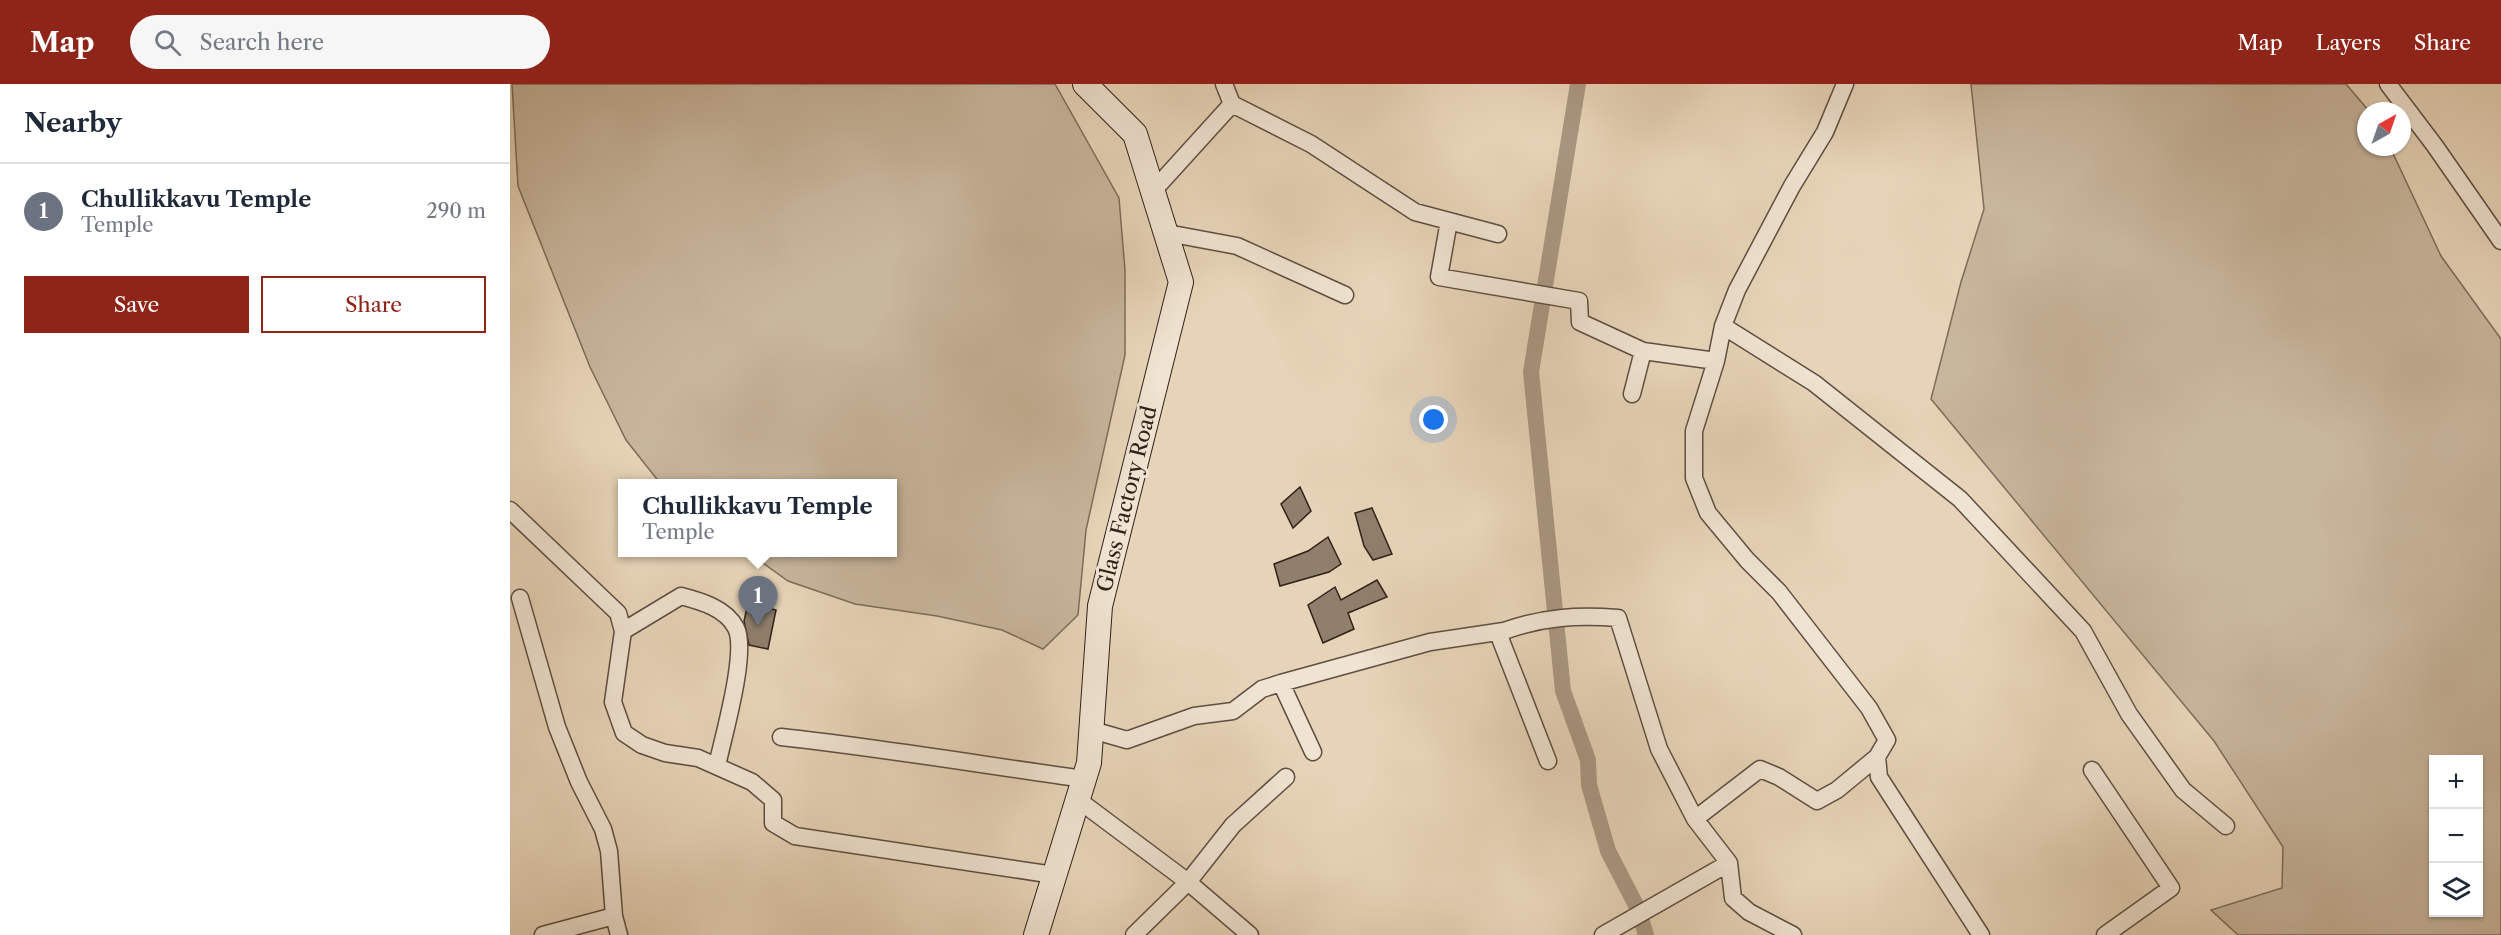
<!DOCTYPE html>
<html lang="en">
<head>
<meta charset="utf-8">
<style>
  :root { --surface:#fff; --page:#f6f6f7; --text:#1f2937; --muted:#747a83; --line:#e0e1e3; --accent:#8f2418 }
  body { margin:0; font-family:"Libre Caslon Text",serif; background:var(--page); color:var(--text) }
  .controls { position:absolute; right:18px; bottom:18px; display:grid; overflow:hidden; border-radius:0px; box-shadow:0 2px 4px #0004 }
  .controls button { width:54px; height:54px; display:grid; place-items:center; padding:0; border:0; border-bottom:2px solid var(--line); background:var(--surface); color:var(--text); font:30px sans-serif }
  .compass { position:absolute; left:1847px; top:18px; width:54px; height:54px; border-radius:50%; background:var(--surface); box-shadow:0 2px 4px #0004; rotate:40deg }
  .you { position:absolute; left:924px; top:336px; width:21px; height:21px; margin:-15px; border:4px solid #fff; border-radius:50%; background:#1a73e8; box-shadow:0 0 0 9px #1a73e833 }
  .badge { display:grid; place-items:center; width:39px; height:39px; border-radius:50%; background:var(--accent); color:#fff; font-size:20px; font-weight:700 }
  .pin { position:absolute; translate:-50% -50px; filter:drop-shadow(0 2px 3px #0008) }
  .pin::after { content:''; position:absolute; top:32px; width:21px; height:18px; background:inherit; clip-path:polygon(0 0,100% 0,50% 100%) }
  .popup { position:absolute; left:108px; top:395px; width:279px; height:78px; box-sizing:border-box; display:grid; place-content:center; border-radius:0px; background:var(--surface); filter:drop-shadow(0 2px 4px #0005); font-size:20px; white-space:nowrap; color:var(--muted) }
  .popup b { font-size:22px; color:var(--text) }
  .popup::after { content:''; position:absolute; left:50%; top:100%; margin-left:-12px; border:12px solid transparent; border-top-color:var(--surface) }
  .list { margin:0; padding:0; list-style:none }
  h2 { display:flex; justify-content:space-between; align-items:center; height:78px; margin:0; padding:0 24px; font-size:26px }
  h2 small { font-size:20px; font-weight:400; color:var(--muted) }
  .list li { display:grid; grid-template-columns:39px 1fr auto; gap:18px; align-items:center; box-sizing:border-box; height:96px; padding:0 24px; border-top:2px solid var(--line) }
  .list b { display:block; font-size:22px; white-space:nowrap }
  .list p { margin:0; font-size:20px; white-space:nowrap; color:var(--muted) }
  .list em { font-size:20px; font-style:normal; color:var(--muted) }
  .actions { display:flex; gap:12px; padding:18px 24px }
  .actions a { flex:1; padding:14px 0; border:2px solid var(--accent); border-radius:0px; text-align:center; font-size:21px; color:var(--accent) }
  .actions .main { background:var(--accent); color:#fff }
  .icon { flex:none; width:33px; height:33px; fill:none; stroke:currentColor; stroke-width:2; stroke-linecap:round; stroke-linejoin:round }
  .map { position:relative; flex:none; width:1991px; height:851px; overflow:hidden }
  header { display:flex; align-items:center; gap:36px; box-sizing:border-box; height:84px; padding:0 30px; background:var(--accent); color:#fff }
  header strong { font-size:28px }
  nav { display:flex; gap:33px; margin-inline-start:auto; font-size:21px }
  .search { width:420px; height:54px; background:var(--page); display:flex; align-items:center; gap:15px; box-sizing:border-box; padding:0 21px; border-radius:33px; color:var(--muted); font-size:22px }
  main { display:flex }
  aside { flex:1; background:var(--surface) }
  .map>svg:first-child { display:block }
  .green { fill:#c8b69d; stroke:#7c6c5c; stroke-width:1.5; fill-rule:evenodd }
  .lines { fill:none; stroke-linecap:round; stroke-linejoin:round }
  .canal { stroke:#a99782; stroke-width:16 }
  .building { fill:#8f7f6c; stroke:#30221a; stroke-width:1.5 }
  .street-casing { stroke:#5e4e42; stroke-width:19 }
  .secondary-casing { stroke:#30221a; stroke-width:26 }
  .street { stroke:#efe3d1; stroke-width:16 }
  .secondary { stroke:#efe3d1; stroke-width:24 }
  .labels { text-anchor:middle; stroke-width:6; stroke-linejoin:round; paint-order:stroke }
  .street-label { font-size:21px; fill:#30221a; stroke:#efe3d1 }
</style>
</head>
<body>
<header>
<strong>Map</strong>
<div class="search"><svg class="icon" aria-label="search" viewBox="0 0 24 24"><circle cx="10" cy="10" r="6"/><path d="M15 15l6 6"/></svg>Search here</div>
<nav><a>Map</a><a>Layers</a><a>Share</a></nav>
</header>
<main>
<aside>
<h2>Nearby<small></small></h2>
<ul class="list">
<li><span class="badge" style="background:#6b7280">1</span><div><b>Chullikkavu Temple</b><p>Temple</p></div><em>290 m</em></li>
</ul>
<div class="actions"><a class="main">Save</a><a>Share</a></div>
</aside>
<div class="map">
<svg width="1991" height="851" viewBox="0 0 1991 851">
  <rect width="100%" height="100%" fill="#e7d4b8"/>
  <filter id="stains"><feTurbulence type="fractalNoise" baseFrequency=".00333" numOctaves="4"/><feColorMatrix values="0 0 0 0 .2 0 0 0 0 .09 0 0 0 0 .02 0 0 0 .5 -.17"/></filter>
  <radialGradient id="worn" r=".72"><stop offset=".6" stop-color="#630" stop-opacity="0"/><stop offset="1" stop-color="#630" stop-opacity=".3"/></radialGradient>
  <path class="green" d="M2,0H545L609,114L615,186V271L576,446L568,531L533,565L492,546L427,532L345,520L278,497L239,469L383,468V400L150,399L116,356L80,283L8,102Z
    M1461,0H1836L1859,27H1856V63H1880L1931,172L1991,255V851H1728L1701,826L1772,804L1773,763L1704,657L1421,315L1451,198L1474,125ZM1924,676H1968V828H1924Z"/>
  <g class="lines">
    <path class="canal" d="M1068,0L1021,288L1053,607L1078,676L1079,701L1098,767L1128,825L1136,851"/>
  </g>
  <path class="building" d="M790,403L801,427L783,444L771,420Z
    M862,424L882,470L863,476L854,462L845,429Z
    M818,453L831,480L819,488L770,502L764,480L798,467Z
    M867,496L877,513L838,529L844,545L813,559L798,521L825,503L831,516Z
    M238,519L266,526L258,565L239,561L234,537Z"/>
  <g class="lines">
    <g class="street-casing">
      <path id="street" d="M1335,0L1315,48L1282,102L1227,206L1213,242L1206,277L1184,347V394L1198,429L1237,476L1269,508L1359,624L1377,656L1367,673L1369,693L1471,851
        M1878,0L1925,62L1991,157
        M722,20L801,60L905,128L988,150
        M643,107L722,20L714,0
        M939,137L929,193L1069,217L1070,238L1133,267L1206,277
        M657,149L727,162L835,211
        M1213,242L1304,299L1450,415L1573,547L1619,630L1673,706L1716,742
        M1122,310L1133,267
        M0,426L108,529L113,547L103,618L114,649L132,661L155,669L188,674L242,698L263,716V739L285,752L544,791
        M10,514L47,643L69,698L93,745L99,767L104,832L109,851
        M113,547L171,512C190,517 216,524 226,544C238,568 213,653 207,682
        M771,599L803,668
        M582,646L617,656L684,632L723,627L752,605L771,599L920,558L994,547
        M271,653C372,664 473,681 574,695
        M1038,677L990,554L994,547C1033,533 1067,531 1108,534L1149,665L1185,735L1219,779L1223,814L1239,828L1283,851
        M1582,686L1661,804L1595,851
        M567,715L678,798L740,851
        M1185,735L1250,685L1269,693L1307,717L1327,706L1367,673
        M33,851L104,832
        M624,851L678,798L723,741L776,693
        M1093,851L1219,779"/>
    </g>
    <g class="secondary-casing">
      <path id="secondary" d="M526,851L579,679L590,522L671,198L625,50L575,0"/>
    </g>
    <use href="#street" class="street"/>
    <use href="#secondary" class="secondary"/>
  </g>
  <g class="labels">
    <g class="street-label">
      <text transform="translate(617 415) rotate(-76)" y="7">Glass Factory Road</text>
    </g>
  </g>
  <rect width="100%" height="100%" filter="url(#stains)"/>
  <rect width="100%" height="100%" fill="url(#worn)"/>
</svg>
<div class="controls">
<button>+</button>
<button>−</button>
<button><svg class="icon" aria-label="layers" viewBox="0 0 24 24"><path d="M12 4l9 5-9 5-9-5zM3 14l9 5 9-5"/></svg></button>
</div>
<svg class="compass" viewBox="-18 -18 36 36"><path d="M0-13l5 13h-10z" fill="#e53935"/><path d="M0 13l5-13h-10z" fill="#747a83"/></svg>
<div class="you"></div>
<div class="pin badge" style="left:248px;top:542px;background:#6b7280">1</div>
<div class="popup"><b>Chullikkavu Temple</b>Temple</div>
</div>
</main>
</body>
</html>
